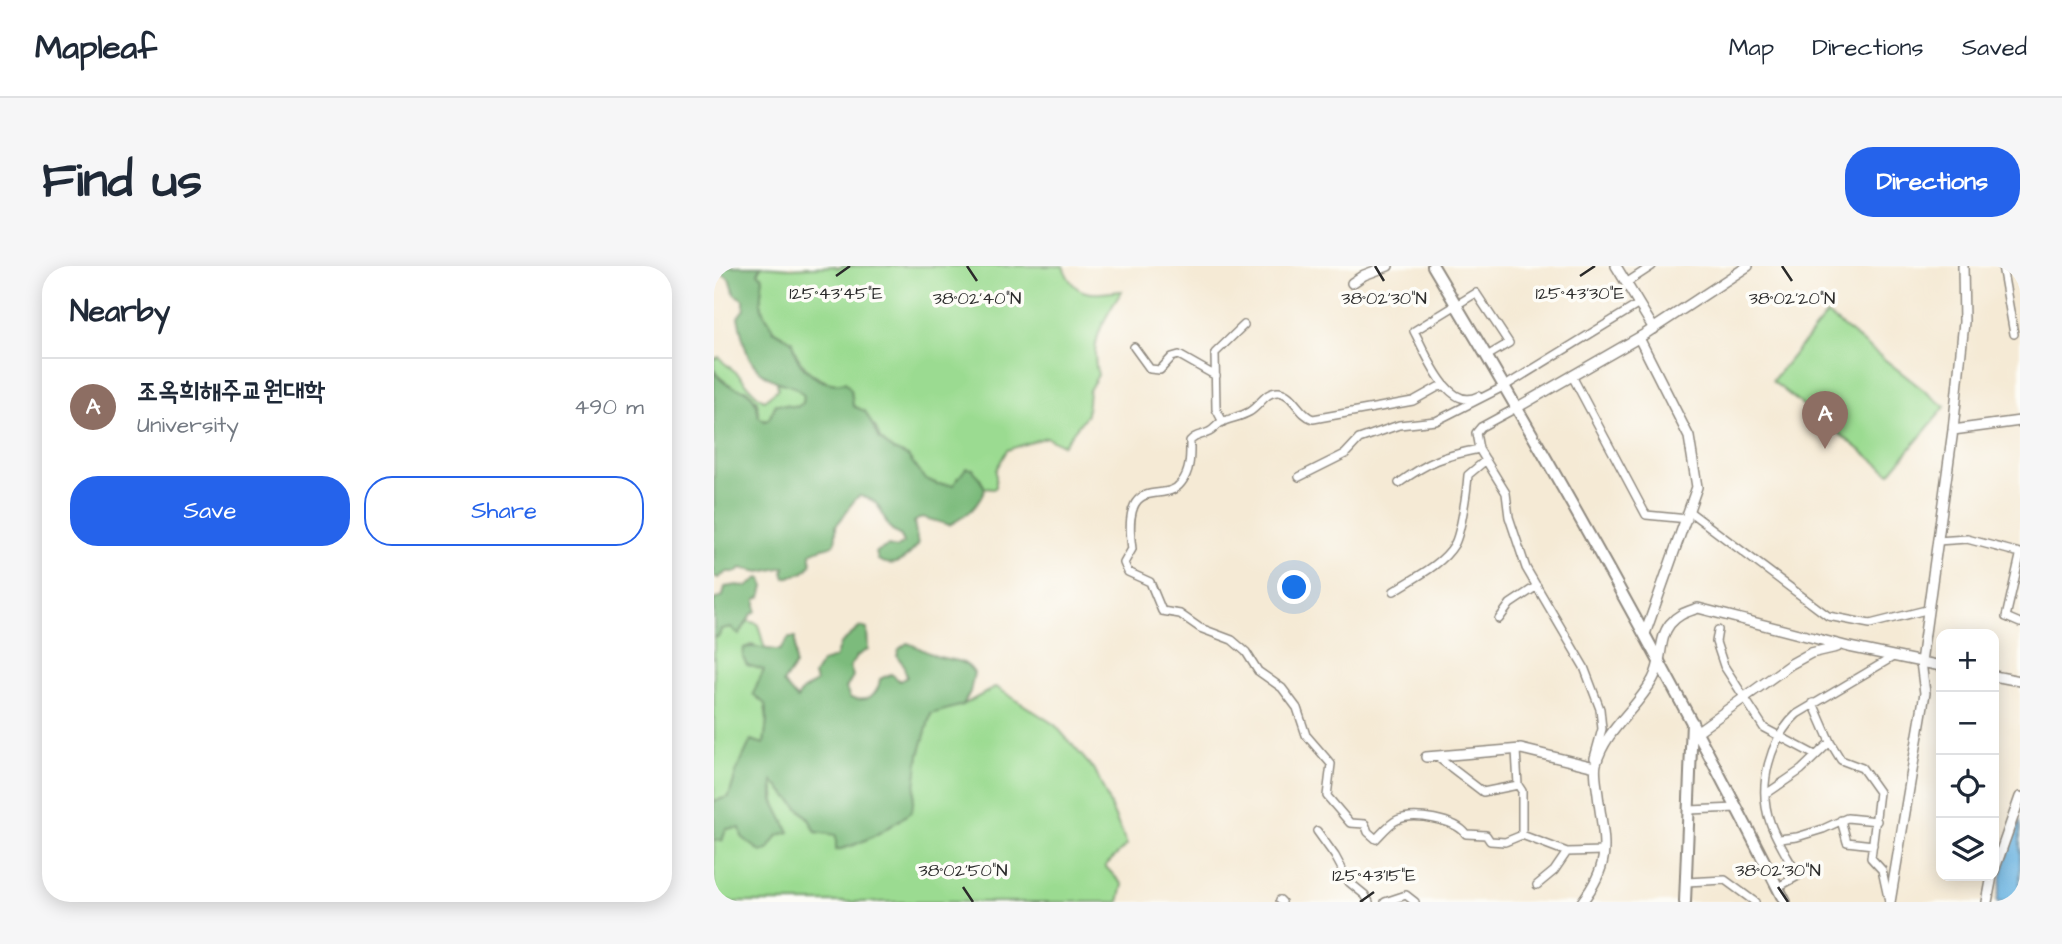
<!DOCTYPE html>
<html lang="en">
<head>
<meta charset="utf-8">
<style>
  :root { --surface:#fff; --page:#f6f6f7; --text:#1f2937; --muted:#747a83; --line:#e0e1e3; --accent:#2563eb }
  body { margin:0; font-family:"Architects Daughter","Poor Story",sans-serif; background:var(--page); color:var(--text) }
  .controls { position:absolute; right:21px; bottom:21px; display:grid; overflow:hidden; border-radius:14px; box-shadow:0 4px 18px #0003 }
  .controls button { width:63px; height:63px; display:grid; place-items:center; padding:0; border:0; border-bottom:2px solid var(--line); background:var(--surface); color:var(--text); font:35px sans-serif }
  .you { position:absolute; left:581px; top:322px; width:24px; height:24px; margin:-18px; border:5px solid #fff; border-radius:50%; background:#1a73e8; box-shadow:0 0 0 10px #1a73e833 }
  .badge { display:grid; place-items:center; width:46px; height:46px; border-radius:50%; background:var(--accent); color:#fff; font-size:23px; font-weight:700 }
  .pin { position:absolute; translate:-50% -58px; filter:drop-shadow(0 2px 4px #0008) }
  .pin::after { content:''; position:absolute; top:37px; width:24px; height:21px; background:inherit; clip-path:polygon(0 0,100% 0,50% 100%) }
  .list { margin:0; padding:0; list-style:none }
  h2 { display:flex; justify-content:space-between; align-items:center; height:91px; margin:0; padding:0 28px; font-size:30px }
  h2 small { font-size:23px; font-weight:400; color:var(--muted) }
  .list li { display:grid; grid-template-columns:46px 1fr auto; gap:21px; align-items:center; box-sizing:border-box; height:98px; padding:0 28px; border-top:2px solid var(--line) }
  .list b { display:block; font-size:26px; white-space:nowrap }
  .list p { margin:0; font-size:23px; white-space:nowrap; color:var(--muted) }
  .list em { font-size:23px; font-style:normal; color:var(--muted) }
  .actions { display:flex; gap:14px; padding:21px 28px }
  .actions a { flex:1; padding:16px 0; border:2px solid var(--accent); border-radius:28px; text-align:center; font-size:24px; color:var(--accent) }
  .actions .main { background:var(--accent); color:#fff }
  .icon { flex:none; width:38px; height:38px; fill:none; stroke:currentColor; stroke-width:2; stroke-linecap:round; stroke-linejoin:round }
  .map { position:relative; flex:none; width:1306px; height:636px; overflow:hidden; border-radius:28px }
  header { display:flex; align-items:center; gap:42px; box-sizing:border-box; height:98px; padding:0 35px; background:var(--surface); border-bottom:2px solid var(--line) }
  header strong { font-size:33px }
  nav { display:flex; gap:38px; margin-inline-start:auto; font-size:24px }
  .intro { display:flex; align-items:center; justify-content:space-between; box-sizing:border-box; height:168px; padding:0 42px }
  h1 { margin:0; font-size:49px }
  .button { padding:18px 32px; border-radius:28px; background:var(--accent); color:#fff; font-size:24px; font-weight:700 }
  main { display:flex; gap:42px; padding:0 42px }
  aside { flex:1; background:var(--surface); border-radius:28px; box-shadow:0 4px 18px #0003 }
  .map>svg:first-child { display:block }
  .green { fill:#9bdb91; stroke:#63835e; stroke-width:2 }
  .forest { fill:#7cbb7b; stroke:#547353; stroke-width:2 }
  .water { fill:#68b2e1; stroke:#4a6e86; stroke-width:2 }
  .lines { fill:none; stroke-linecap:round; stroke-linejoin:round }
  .minor-casing { stroke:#908a80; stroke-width:10 }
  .tertiary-casing { stroke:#908a80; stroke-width:12 }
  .secondary-casing { stroke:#908a80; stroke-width:14 }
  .minor { stroke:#fff; stroke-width:7 }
  .tertiary { stroke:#fff; stroke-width:9 }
  .secondary { stroke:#fff; stroke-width:10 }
  .ticks { fill:none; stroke:#2b2b2b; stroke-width:2.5 }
  .ticks-label { font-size:18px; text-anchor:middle; fill:#2b2b2b; stroke:#fdfcf7; stroke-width:7; stroke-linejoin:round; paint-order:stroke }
</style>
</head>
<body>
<header>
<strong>Mapleaf</strong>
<nav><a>Map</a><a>Directions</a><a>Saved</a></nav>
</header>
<div class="intro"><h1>Find us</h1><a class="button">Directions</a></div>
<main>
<aside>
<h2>Nearby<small></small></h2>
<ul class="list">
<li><span class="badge" style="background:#8d6e63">A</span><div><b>조옥희해주교원대학</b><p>University</p></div><em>490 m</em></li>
</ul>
<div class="actions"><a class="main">Save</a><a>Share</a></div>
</aside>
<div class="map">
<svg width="1306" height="636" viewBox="0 0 1306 636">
  <rect width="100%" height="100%" fill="#fdfcf7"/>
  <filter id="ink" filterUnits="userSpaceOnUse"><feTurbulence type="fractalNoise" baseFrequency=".0143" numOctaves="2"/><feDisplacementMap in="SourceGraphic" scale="14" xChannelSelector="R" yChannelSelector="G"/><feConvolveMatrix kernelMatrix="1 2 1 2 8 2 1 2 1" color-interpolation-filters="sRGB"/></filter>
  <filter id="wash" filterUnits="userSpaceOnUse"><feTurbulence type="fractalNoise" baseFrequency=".00686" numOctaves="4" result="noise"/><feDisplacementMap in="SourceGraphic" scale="28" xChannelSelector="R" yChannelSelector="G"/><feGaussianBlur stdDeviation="1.57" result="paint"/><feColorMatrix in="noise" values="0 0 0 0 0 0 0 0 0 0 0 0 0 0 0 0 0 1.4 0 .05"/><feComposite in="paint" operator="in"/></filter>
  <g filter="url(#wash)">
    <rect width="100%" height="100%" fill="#f5ead5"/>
    <path class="green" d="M47,0L76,2L121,0L124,2L129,0H349C361,33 378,28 408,25C390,53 374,76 384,109L375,124L373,148L349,179L332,171L293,184L282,204V221L279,223L271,222L265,211L240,219L223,218L210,212L194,190L179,184L166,173L162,162L139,140L137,124C105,114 88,109 77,75L59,64C57,55 55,55 50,48C44,38 48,22 49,11L44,8Z
      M1113,48L1231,141L1176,207L1058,115Z
      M5,91C13,102 18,101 26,110C34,119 39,128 50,134L64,123L63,115L82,120L90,130L89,137L83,141L62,138L55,153L51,155L45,152L43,135L33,124C19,123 22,122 12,116C1,109 0,106 0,93Z
      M34,355L44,358L51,384L38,379L30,382L50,404L53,455L50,479L23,504L15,531L0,535V372L5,370L7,363L17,361L25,369Z
      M282,421L341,459L382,506L413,579L391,600L409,619L405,636H0V573L8,575L12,563L26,562L54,584L64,569L59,515L95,553L102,566L205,489L217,447L249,439Z"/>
    <path class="forest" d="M0,0H47L44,7L49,11C48,22 44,38 50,48C55,55 57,55 59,64L78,75C79,80 80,87 83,92C91,108 113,122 131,116L137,124L139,140L151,145L166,173L179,184L194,190L210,212L223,218L239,219L252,202L259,203L271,222C266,239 251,251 235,259L208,251L200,256L204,279C193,292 181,304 164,294L162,286L174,280L182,282L190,277L187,270C163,259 175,234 145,230C134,239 132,250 122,259C123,289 117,275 97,287V299L89,307L71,312L69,306L71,301L46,306L27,302L23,306H13L4,312L0,310V105C18,134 39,109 45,151L51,155L55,153L62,138L83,141L89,137L90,130C80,117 76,121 62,115C32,103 30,78 24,51L30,43V34L20,28C19,14 13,8 0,5Z
      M45,312L48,313L50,320L47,331L42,333V345L37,349L25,369L17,361L7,363L5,370L0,372V334L9,330L11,321L24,319L33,321Z
      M146,361L153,363L154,383L143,390L136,401L139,410L132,422L136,432C153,437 164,430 166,413L177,408L186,415L193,411L189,398L183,390L185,383L193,377C204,380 216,389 225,391C239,395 250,392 260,407L256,426L249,439L217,448L205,489L198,545C175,562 149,579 122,584V569L102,566L95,553L59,515V534L75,566L64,569L54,584L47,586L28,571L26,562L12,563L8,575L0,573V535L15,531L23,504L37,474L50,478L53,455L51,438L39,428L50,404L33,399L29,391L30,382C42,378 52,385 66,384L75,372H81V399L69,417L83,433L88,425L102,416L100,409L108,396L121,392L126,378Z"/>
    <path class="water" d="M1306,554V636H1283L1290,597Z"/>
  </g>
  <g filter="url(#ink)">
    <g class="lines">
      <g class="minor-casing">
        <path id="minor" d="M1288,0L1300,68
          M912,17L938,0
          M420,81L436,103L446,104L458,91L465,89L502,110
          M858,110L932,249L974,253
          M730,120L724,121L699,135L599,153C585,149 580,128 565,126C551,125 546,140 535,146C526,151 517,152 508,156C503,158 500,164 495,166C487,170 482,168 476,175C476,189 477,205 467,217C458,229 444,225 432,229C412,235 416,268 418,283L410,297L414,306L436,316L448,345L466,348L486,362L518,374L532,386L544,405L568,422L583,442L592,469L617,498L613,530L636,557L651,558L654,566L662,573C668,567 676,557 683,554C700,546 742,554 752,568L772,569L776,575L791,576L808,569
          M764,130C734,147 711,85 700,65L762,27L795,77L773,90
          M804,141L767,161L762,167L765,183L792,227L795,251L812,302L870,401L886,443L888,463L880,492
          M509,156L502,143L501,87L530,59
          M585,211L631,188L645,173L685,159L722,155L791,120L925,38
          M685,217C715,195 730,190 765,183
          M976,246L1114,350L1156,358L1212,344
          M1223,275L1253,273L1306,287
          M1306,290L1292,351L1306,357
          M680,325C700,312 728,299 740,279C747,268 753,223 754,209L772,194
          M785,353L796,338L823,320
          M1004,364L1002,376L1010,400L1050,462L1101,489
          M1099,437L1116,476L1127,494L1148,502L1165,526L1157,592L1168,604L1175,636
          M802,484L804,519L808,525V569L853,586L890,585
          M722,490L769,526L804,519
          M1052,528L1087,504L1116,476
          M975,544L1023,542
          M1127,554L1133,576L1159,579
          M603,565L621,590L635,616L651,629L655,636
          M1065,573L1083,571L1109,563L1133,552L1163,555
          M972,616L1011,614L1041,636
          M823,619L840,605L853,586
          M1064,621L1084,610C1075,593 1062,574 1056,556C1043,520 1056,473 1083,448L1179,391
          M566,634L568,636
          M671,636L692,629L701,636"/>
      </g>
      <g class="tertiary-casing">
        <path id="tertiary" d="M902,0L940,63
          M638,17L650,9L674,0
          M925,72L975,171L983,221L931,368
          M804,141L931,68L1034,0
          M1239,164L1306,155
          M1280,410L1306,415
          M984,465L1077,398L1097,387L1123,381
          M712,491L807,483L881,501
          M1280,605L1306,531
          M868,636C899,594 890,578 884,529C883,520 880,507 882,498C891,464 923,443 939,413C949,396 944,373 956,358C964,348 973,346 984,342L1135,381L1227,400
          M1176,636L1211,427L1207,396L1239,164L1250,56L1249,0
          M1273,636L1278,610"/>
      </g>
      <g class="secondary-casing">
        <path id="secondary" d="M719,0C844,208 962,420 1071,636
          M971,636L978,456"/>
      </g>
      <use href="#minor" class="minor"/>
      <use href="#tertiary" class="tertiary"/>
      <use href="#secondary" class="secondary"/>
    </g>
  </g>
  <path class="ticks" d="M253,0L263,15M661,0L670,15M1068,0L1078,15M122,10L136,0M866,10L881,0M249,621L259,636M1064,621L1074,636M646,636L660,626"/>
  <g class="ticks-label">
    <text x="122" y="33">125°43'45"E</text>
    <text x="866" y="33">125°43'30"E</text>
    <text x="263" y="38">38°02'40"N</text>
    <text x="670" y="38">38°02'30"N</text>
    <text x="1078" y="38">38°02'20"N</text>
    <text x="249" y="610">38°02'50"N</text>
    <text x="1064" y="610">38°02'30"N</text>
    <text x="660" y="615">125°43'15"E</text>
  </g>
</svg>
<div class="controls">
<button>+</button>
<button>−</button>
<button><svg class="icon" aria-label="locate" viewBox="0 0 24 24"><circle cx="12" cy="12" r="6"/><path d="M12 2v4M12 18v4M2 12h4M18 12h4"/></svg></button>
<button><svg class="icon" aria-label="layers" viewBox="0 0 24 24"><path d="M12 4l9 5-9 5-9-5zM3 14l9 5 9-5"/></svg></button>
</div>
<div class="you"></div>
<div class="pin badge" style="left:1111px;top:183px;background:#8d6e63">A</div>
</div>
</main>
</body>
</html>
